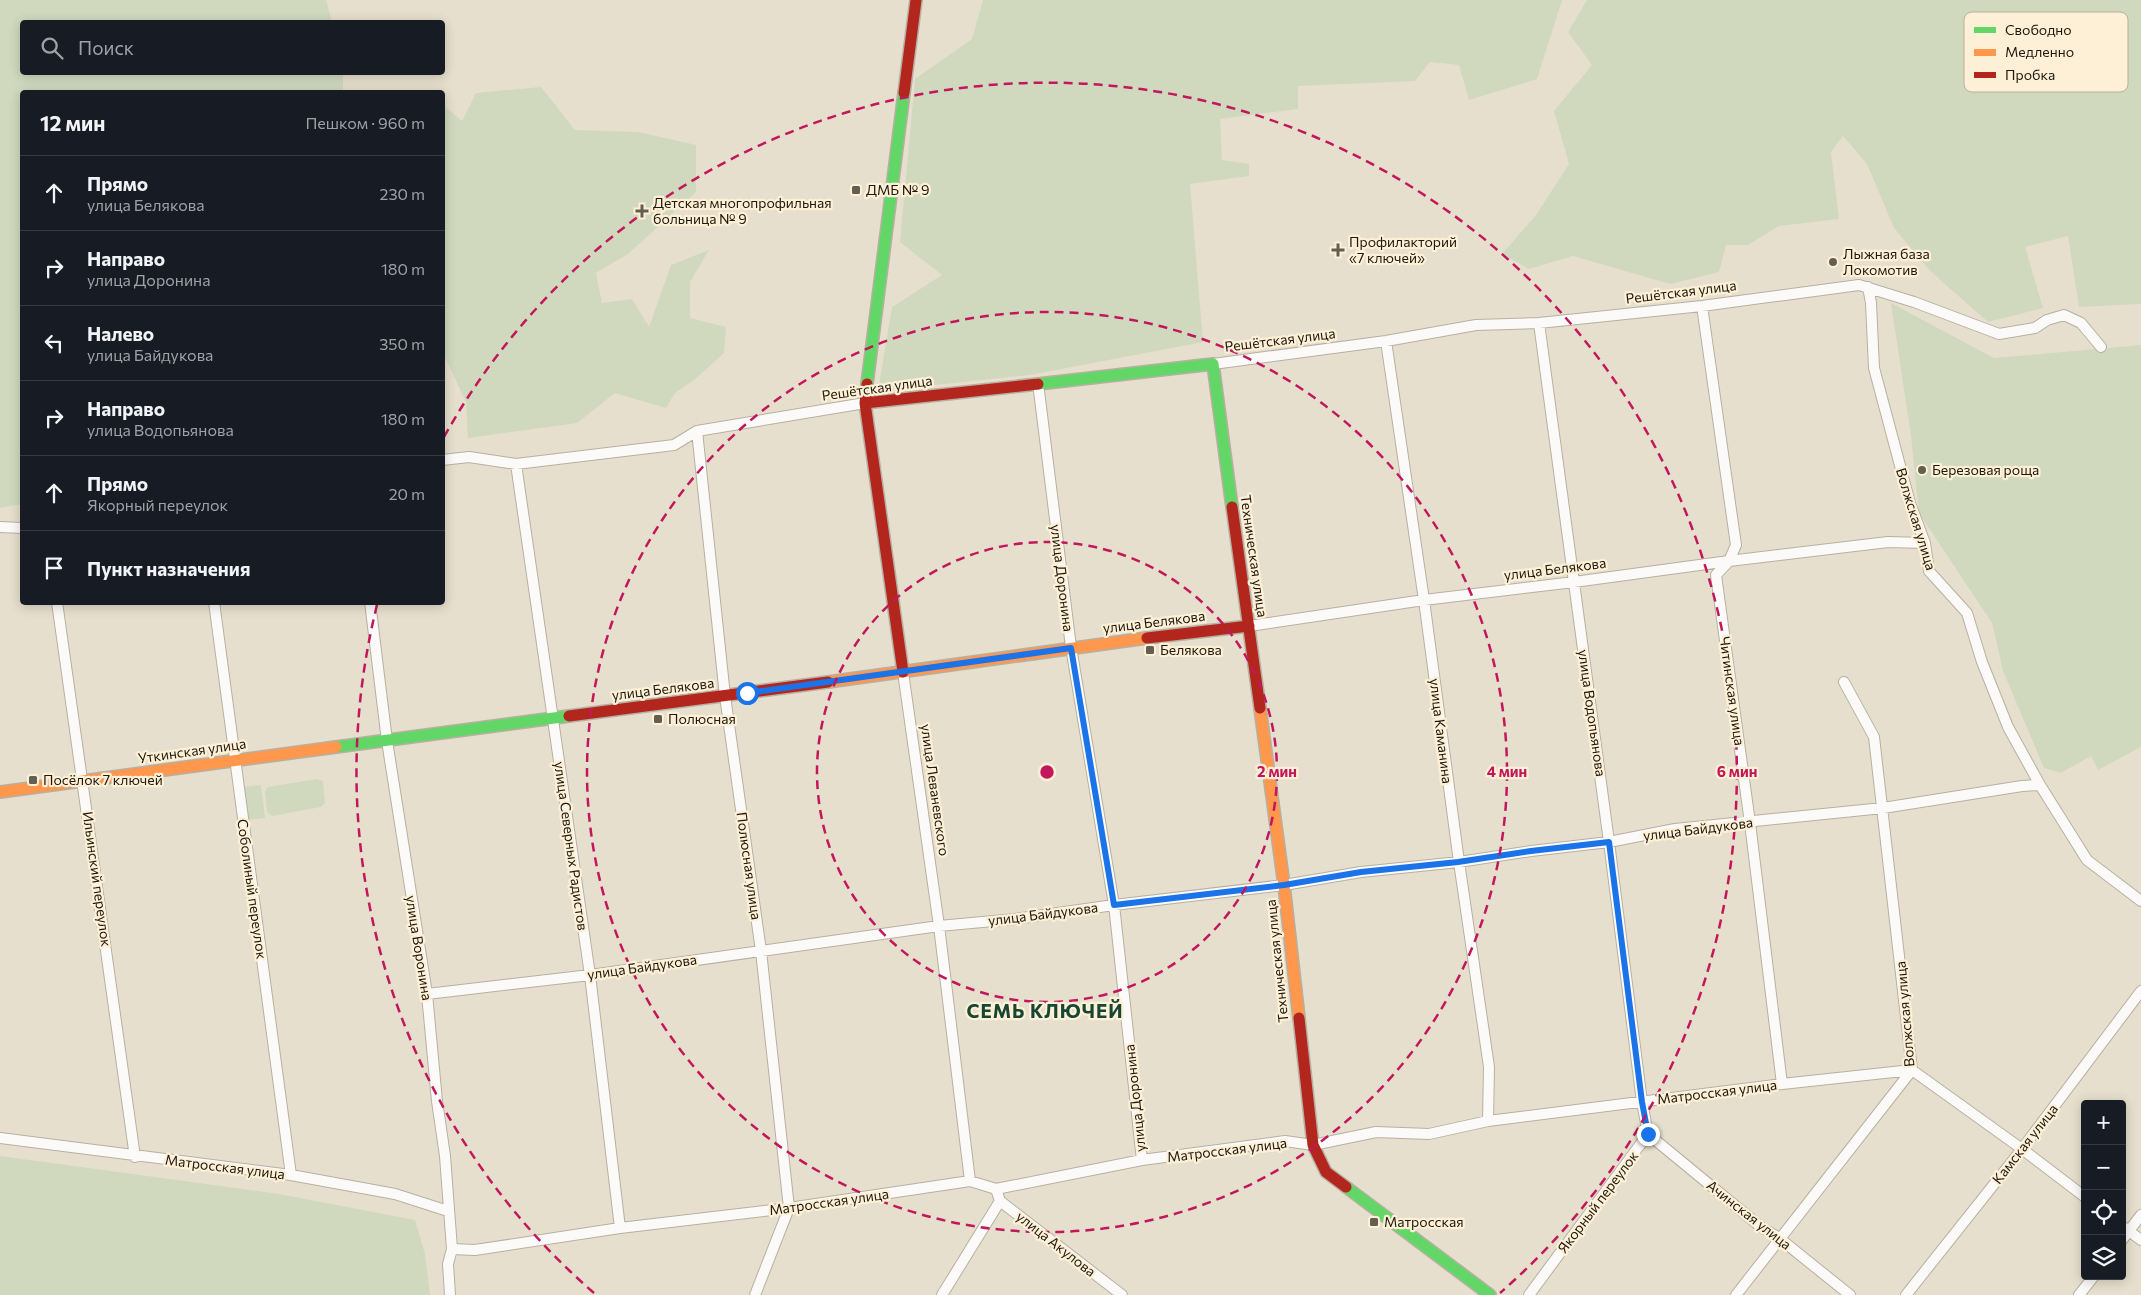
<!DOCTYPE html>
<html lang="ru">
<head>
<meta charset="utf-8">
<style>
  :root { --surface:#171b24; --page:#242831; --text:#f1f3f6; --muted:#9ea1a6; --line:#363941 }
  body { margin:0; font-family:Commissioner,sans-serif; background:var(--page); color:var(--text) }
  .controls { position:absolute; right:15px; bottom:15px; display:grid; overflow:hidden; border-radius:5px; box-shadow:0 2px 12px #0003 }
  .controls button { width:45px; height:45px; display:grid; place-items:center; padding:0; border:0; border-bottom:1px solid var(--line); background:var(--surface); color:var(--text); font:25px sans-serif }
  .stop { position:absolute; width:15px; height:15px; margin:-11px; border:4px solid #1a73e8; border-radius:50%; background:#fff }
  .stop.end { background:#1a73e8; border-color:#fff; box-shadow:0 1px 5px #0008 }
  .list { margin:0; padding:0; list-style:none }
  h2 { display:flex; justify-content:space-between; align-items:center; height:65px; margin:0; padding:0 20px; font-size:21px }
  h2 small { font-size:16px; font-weight:400; color:var(--muted) }
  .list li { display:grid; grid-template-columns:32px 1fr auto; gap:15px; align-items:center; box-sizing:border-box; height:75px; padding:0 20px; border-top:1px solid var(--line) }
  .list b { display:block; font-size:19px; white-space:nowrap }
  .list p { margin:0; font-size:16px; white-space:nowrap; color:var(--muted) }
  .list em { font-size:16px; font-style:normal; color:var(--muted) }
  .icon { flex:none; width:28px; height:28px; fill:none; stroke:currentColor; stroke-width:2; stroke-linecap:round; stroke-linejoin:round }
  .map { position:relative; flex:none; width:2141px; height:1295px; overflow:hidden }
  .search { position:absolute; background:var(--surface); box-shadow:0 2px 12px #0003; left:20px; top:20px; width:425px; height:55px; display:flex; align-items:center; gap:12px; box-sizing:border-box; padding:0 18px; border-radius:5px; color:var(--muted); font-size:19px }
  .panel { position:absolute; background:var(--surface); box-shadow:0 2px 12px #0003; left:20px; top:90px; width:425px; height:515px; border-radius:5px }
  .map>svg:first-child { display:block }
  .green { fill:#d0d9be }
  .lines { fill:none; stroke-linecap:round; stroke-linejoin:round }
  .street-casing { stroke:#b7b0a2; stroke-width:12 }
  .fast-casing { stroke:#b7b0a2; stroke-width:14 }
  .slow-casing { stroke:#b7b0a2; stroke-width:14 }
  .jam-casing { stroke:#b7b0a2; stroke-width:14 }
  .street { stroke:#fbfaf8; stroke-width:10 }
  .fast { stroke:#63d668; stroke-width:11 }
  .slow { stroke:#ff974d; stroke-width:11 }
  .jam { stroke:#b3261e; stroke-width:11 }
  .route { stroke:#1a73e8; stroke-width:6 }
  .ring { fill:none; stroke:#c2185b; stroke-width:2.5; stroke-dasharray:9 6 }
  .poi-dot { fill:#645e50; stroke:#fdf0d6; stroke-width:2 }
  .labels { text-anchor:middle; stroke-width:4.5; stroke-linejoin:round; paint-order:stroke }
  .poi-label { font-size:14px; fill:#1e180d; stroke:#fdf0d6; text-anchor:start }
  .street-label { font-size:14px; fill:#1e180d; stroke:#fdf0d6 }
  .district-label { font-size:19px; font-weight:bold; letter-spacing:1px; fill:#174635; stroke:#fdf0d6 }
  .key { fill:#fdf0d6; stroke:#baaf9a; stroke-width:1 }
  .key-label { font-size:14px; fill:#1e180d }
  .centre { fill:#c2185b; stroke:#fdf0d6; stroke-width:2.5 }
  .ring-label { font-size:15px; text-anchor:middle; font-weight:bold; fill:#c2185b; stroke:#fdf0d6; stroke-width:4.5; stroke-linejoin:round; paint-order:stroke }
</style>
</head>
<body>
<div class="map">
<svg width="2141" height="1295" viewBox="0 0 2141 1295">
  <rect width="100%" height="100%" fill="#e7dfcd"/>
  <path class="green" d="M0,0H326L332,22H22V72L343,73V92H22V504L0,508Z
    M983,0H1562L1537,79L1469,100L1459,65L1430,62L1415,81L1298,86V109L1220,119L1222,160L1249,164V176L1190,184L1203,342L1030,375L878,391L892,307L942,275L900,242L915,79L972,39Z
    M1587,0H2141V304L2079,307L2068,236L2025,247L2043,308L1988,322L1930,271L1894,228L1867,164L1843,136L1831,152L1839,219L1779,226L1748,245H1726L1719,272L1670,284L1573,256L1529,269L1502,254L1536,215L1569,164L1554,111L1592,65L1568,32Z
    M541,87L575,130L639,132L696,145V192L628,254L596,273L602,303L632,299L649,327L671,265L709,250L690,282V318L726,327L724,353L694,380L675,393L666,408L615,393L577,423L468,438L466,402L443,353V105L462,121L476,93Z
    M1891,303L1994,358L2141,345V747L2098,770L2091,756L2061,773L2044,768L2003,671L1992,623L1919,513L1911,436Z
    M317,779L323,781L325,803L321,807L272,816L267,812L265,791L268,787Z
    M261,785L265,818L248,820L244,787Z
    M0,1156L279,1194L415,1220L425,1254L430,1295H0Z"/>
  <g class="lines">
    <g class="street-casing">
      <path id="street" d="M1868,287L1871,303L1874,368L1910,503L1925,543L1929,571L1967,613L1982,662L2008,727L2040,785
        M1702,306L1736,545L1729,561L1716,575L1750,823L1782,1084
        M1386,341L1424,600L1459,862L1489,1067L1488,1121
        M1213,364L1386,341L1476,325L1539,323L1702,306L1859,285L1914,302L1999,334L2035,328L2047,320L2064,315L2081,323L2101,347
        M1038,383L1071,647L1114,905L1142,1160
        M697,431L725,696L761,951L789,1208L755,1295
        M442,460L469,457L516,464L674,445L697,431L865,403
        M516,464L590,975L620,1228
        M0,527L22,528
        M57,602L135,1157
        M214,602L291,1175
        M370,602L387,741L427,994L437,1101L445,1156L452,1249L448,1264L450,1295
        M1249,626L1424,600L1574,582L1729,561L1888,542L1925,543
        M903,672L939,926L970,1181
        M427,994L590,975L939,926L1015,919L1114,905L1284,885L1361,872L1459,862L1531,851L1609,842L1675,829L1883,808L2022,786L2040,785L2087,860L2141,901
        M1648,1134L1761,1227L1779,1238L1850,1295
        M0,1138L291,1175L395,1194L448,1211
        M996,1189L1000,1201L1122,1295
        M2122,1226L2141,1240
        M2122,1240L2141,1215
        M452,1249L475,1250L620,1228L789,1208L970,1181L996,1189L1142,1160L1285,1141L1313,1145L1376,1132L1429,1134L1488,1121L1782,1084L1912,1070L2022,1149L2085,1197
        M942,1295L1000,1201
        M1529,1295L1648,1134L1642,1102L1609,842L1539,323
        M1736,1295L1912,1070L1874,737L1844,682
        M1906,1295L2022,1149L2141,991
        M2079,1295L2094,1276"/>
    </g>
    <g class="fast-casing">
      <path id="fast" d="M867,384L904,93
        M1038,384L1213,364L1232,507
        M336,747L569,716
        M1346,1187L1490,1295"/>
    </g>
    <g class="slow-casing">
      <path id="slow" d="M828,682L1147,638
        M1260,708L1284,885L1299,1018
        M0,792L336,747"/>
    </g>
    <g class="jam-casing">
      <path id="jam" d="M904,93L916,0
        M867,384L865,403L903,672
        M865,403L1038,384
        M1232,507L1260,708
        M1147,638L1249,626
        M569,716L828,682
        M1299,1018L1313,1145L1326,1172L1346,1187"/>
    </g>
    <use href="#street" class="street"/>
    <use href="#fast" class="fast"/>
    <use href="#slow" class="slow"/>
    <use href="#jam" class="jam"/>
  </g>
  <g class="lines">
    <path class="route" d="M747,693L1071,648L1114,905L1284,885L1361,872L1458,862L1531,851L1609,842L1642,1102L1648,1134"/>
  </g>
  <g class="ring">
    <circle cx="1047" cy="772" r="230"/>
    <circle cx="1047" cy="772" r="460"/>
    <path d="M594 1293A690 690 0 0 1 377 605M444 437A690 690 0 1 1 1500 1293"/>
  </g>
  <g class="poi-dot">
    <rect x="851" y="185" width="10" height="10" rx="2.5"/>
    <path d="M639.5 203.5h5v5h5v5h-5v5h-5v-5h-5v-5h5z"/>
    <path d="M1335.5 242.5h5v5h5v5h-5v5h-5v-5h-5v-5h5z"/>
    <circle cx="1833" cy="262" r="5"/>
    <circle cx="1922" cy="470" r="5"/>
    <rect x="1145" y="645" width="10" height="10" rx="2.5"/>
    <rect x="653" y="714" width="10" height="10" rx="2.5"/>
    <rect x="28" y="775" width="10" height="10" rx="2.5"/>
    <rect x="1369" y="1217" width="10" height="10" rx="2.5"/>
  </g>
  <g class="labels">
    <g class="poi-label">
      <text x="866" y="195">ДМБ № 9</text>
      <text x="653" y="208">Детская многопрофильная<tspan x="653" dy="16">больница № 9</tspan></text>
      <text x="1349" y="247">Профилакторий<tspan x="1349" dy="16">«7 ключей»</tspan></text>
      <text x="1843" y="259">Лыжная база<tspan x="1843" dy="16">Локомотив</tspan></text>
      <text x="1932" y="475">Березовая роща</text>
      <text x="1160" y="655">Белякова</text>
      <text x="668" y="724">Полюсная</text>
      <text x="43" y="785">Посёлок 7 ключей</text>
      <text x="1384" y="1227">Матросская</text>
    </g>
    <g class="street-label">
      <text transform="translate(1681 292) rotate(-7)" y="5">Решётская улица</text>
      <text transform="translate(1280 340) rotate(-7)" y="5">Решётская улица</text>
      <text transform="translate(877 388) rotate(-8)" y="5">Решётская улица</text>
      <text transform="translate(1916 519) rotate(73)" y="5">Волжская улица</text>
      <text transform="translate(1254 556) rotate(82)" y="5">Техническая улица</text>
      <text transform="translate(1555 569) rotate(-7)" y="5">улица Белякова</text>
      <text transform="translate(1062 578) rotate(83)" y="5">улица Доронина</text>
      <text transform="translate(1154 622) rotate(-7)" y="5">улица Белякова</text>
      <text transform="translate(663 689) rotate(-7)" y="5">улица Белякова</text>
      <text transform="translate(1732 691) rotate(82)" y="5">Читинская улица</text>
      <text transform="translate(1592 713) rotate(82)" y="5">улица Водопьянова</text>
      <text transform="translate(1441 731) rotate(83)" y="5">улица Каманина</text>
      <text transform="translate(192 751) rotate(-8)" y="5">Уткинская улица</text>
      <text transform="translate(935 790) rotate(82)" y="5">улица Леваневского</text>
      <text transform="translate(1698 829) rotate(-7)" y="5">улица Байдукова</text>
      <text transform="translate(571 846) rotate(82)" y="5">улица Северных Радистов</text>
      <text transform="translate(749 866) rotate(82)" y="5">Полюсная улица</text>
      <text transform="translate(97 879) rotate(82)" y="5">Ильинский переулок</text>
      <text transform="translate(252 889) rotate(82)" y="5">Соболиный переулок</text>
      <text transform="translate(1043 914) rotate(-7)" y="5">улица Байдукова</text>
      <text transform="translate(419 948) rotate(81)" y="5">улица Воронина</text>
      <text transform="translate(1277 961) rotate(-96)" y="5">Техническая улица</text>
      <text transform="translate(642 967) rotate(-8)" y="5">улица Байдукова</text>
      <text transform="translate(1905 1014) rotate(-95)" y="5">Волжская улица</text>
      <text transform="translate(1717 1092) rotate(-7)" y="5">Матросская улица</text>
      <text transform="translate(1135 1098) rotate(-96)" y="5">улица Доронина</text>
      <text transform="translate(2025 1144) rotate(-52)" y="5">Камская улица</text>
      <text transform="translate(1227 1150) rotate(-7)" y="5">Матросская улица</text>
      <text transform="translate(225 1167) rotate(7)" y="5">Матросская улица</text>
      <text transform="translate(829 1202) rotate(-8)" y="5">Матросская улица</text>
      <text transform="translate(1598 1202) rotate(-53)" y="5">Якорный переулок</text>
      <text transform="translate(1749 1215) rotate(38)" y="5">Ачинская улица</text>
      <text transform="translate(1056 1244) rotate(38)" y="5">улица Акулова</text>
    </g>
    <g class="district-label">
      <text x="1045" y="1018">СЕМЬ КЛЮЧЕЙ</text>
    </g>
  </g>
  <rect x="1964" y="12" width="164" height="80" rx="8" class="key"/>
  <rect x="1974" y="27" width="22" height="6" fill="#63d668"/>
  <rect x="1974" y="49" width="22" height="7" fill="#ff974d"/>
  <rect x="1974" y="72" width="22" height="6" fill="#b3261e"/>
  <g class="key-label">
    <text x="2005" y="35">Свободно</text>
    <text x="2005" y="57">Медленно</text>
    <text x="2005" y="80">Пробка</text>
  </g>
  <circle cx="1047" cy="772" r="8" class="centre"/>
  <g class="ring-label">
    <text x="1277" y="777">2 мин</text>
    <text x="1507" y="777">4 мин</text>
    <text x="1737" y="777">6 мин</text>
  </g>
</svg>
<div class="controls">
<button>+</button>
<button>−</button>
<button><svg class="icon" aria-label="locate" viewBox="0 0 24 24"><circle cx="12" cy="12" r="6"/><path d="M12 2v4M12 18v4M2 12h4M18 12h4"/></svg></button>
<button><svg class="icon" aria-label="layers" viewBox="0 0 24 24"><path d="M12 4l9 5-9 5-9-5zM3 14l9 5 9-5"/></svg></button>
</div>
<div class="stop" style="left:747px;top:693px"></div>
<div class="stop end" style="left:1648px;top:1134px"></div>
<div class="search"><svg class="icon" aria-label="search" viewBox="0 0 24 24"><circle cx="10" cy="10" r="6"/><path d="M15 15l6 6"/></svg>Поиск</div>
<section class="panel">
<h2>12 мин<small>Пешком · 960 m</small></h2>
<ul class="list">
<li><svg class="icon" aria-label="ahead" viewBox="0 0 24 24"><path d="M12 20V5M6 11l6-6 6 6"/></svg><div><b>Прямо</b><p>улица Белякова</p></div><em>230 m</em></li>
<li><svg class="icon" aria-label="right" viewBox="0 0 24 24"><path d="M7 20v-9h11M14 6l5 5-5 5"/></svg><div><b>Направо</b><p>улица Доронина</p></div><em>180 m</em></li>
<li><svg class="icon" aria-label="left" viewBox="0 0 24 24"><path d="M17 20v-9H6M10 6l-5 5 5 5"/></svg><div><b>Налево</b><p>улица Байдукова</p></div><em>350 m</em></li>
<li><svg class="icon" aria-label="right" viewBox="0 0 24 24"><path d="M7 20v-9h11M14 6l5 5-5 5"/></svg><div><b>Направо</b><p>улица Водопьянова</p></div><em>180 m</em></li>
<li><svg class="icon" aria-label="ahead" viewBox="0 0 24 24"><path d="M12 20V5M6 11l6-6 6 6"/></svg><div><b>Прямо</b><p>Якорный переулок</p></div><em>20 m</em></li>
<li><svg class="icon" aria-label="arrive" viewBox="0 0 24 24"><path d="M6 21V4h12l-3 4 3 4H6"/></svg><div><b>Пункт назначения</b></div></li>
</ul>
</section>
</div>
</body>
</html>
